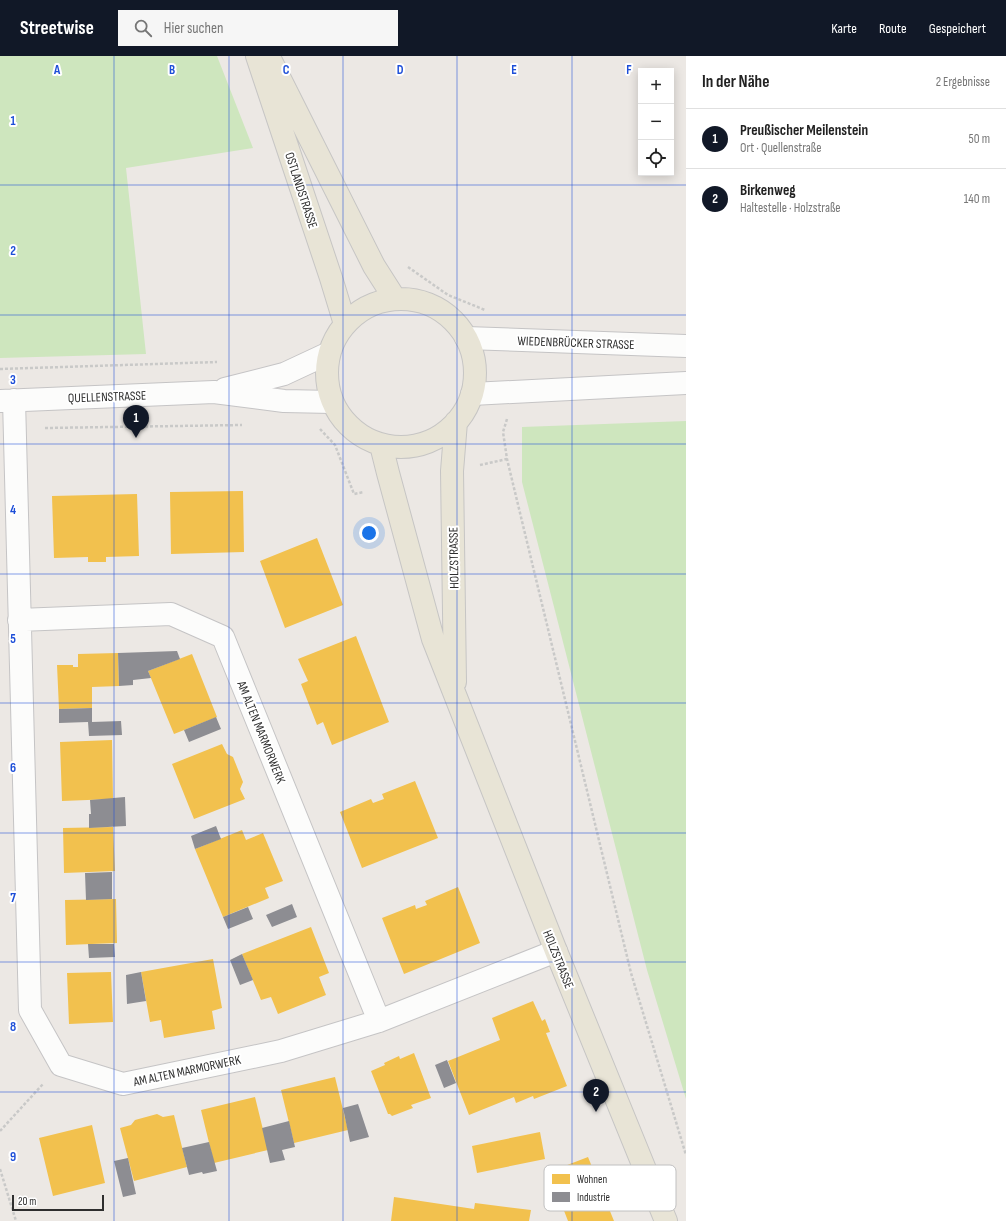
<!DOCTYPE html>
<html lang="de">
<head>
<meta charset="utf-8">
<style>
  :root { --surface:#fff; --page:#f6f6f6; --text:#222; --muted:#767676; --line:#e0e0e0; --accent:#111827 }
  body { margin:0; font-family:"Sofia Sans Condensed",sans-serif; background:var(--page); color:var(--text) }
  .controls { position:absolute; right:12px; top:12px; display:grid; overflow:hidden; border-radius:0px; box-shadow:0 2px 10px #0003 }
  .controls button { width:36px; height:36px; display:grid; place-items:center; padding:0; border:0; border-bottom:1px solid var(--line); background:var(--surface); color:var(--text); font:20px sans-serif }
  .scale { position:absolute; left:12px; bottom:10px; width:92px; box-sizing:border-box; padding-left:4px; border:2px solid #2e2e2e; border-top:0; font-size:11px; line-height:14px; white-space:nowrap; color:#2e2e2e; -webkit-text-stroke:3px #fff; paint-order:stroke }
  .you { position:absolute; left:369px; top:477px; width:14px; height:14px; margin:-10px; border:3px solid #fff; border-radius:50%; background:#1a73e8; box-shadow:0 0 0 6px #1a73e833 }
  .badge { display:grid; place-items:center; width:26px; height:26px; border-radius:50%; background:var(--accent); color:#fff; font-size:13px; font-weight:700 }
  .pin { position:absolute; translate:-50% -33px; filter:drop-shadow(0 1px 2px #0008) }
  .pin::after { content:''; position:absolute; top:21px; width:14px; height:12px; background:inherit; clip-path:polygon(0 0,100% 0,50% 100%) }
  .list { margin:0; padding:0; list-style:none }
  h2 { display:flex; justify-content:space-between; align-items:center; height:52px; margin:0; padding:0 16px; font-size:17px }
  h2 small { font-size:13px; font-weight:400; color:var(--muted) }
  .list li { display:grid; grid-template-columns:26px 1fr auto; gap:12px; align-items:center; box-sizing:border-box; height:60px; padding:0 16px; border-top:1px solid var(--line) }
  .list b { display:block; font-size:15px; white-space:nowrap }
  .list p { margin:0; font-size:13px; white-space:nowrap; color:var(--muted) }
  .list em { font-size:13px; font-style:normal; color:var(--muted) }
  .icon { flex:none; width:22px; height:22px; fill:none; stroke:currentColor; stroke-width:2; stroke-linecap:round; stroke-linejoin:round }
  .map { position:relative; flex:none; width:686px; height:1165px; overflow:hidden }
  header { display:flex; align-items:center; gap:24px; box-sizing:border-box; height:56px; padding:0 20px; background:var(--accent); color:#fff }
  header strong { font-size:19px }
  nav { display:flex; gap:22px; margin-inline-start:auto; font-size:14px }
  .search { width:280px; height:36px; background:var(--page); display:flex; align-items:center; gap:10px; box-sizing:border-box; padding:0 14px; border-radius:0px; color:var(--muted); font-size:15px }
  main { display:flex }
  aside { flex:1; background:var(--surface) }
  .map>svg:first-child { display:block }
  .green { fill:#cee6be }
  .homes { fill:#f2c14e }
  .industry { fill:#8d8d92 }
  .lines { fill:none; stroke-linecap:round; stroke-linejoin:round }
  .minor-casing { stroke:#c5c4c5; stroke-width:24 }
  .major-casing { stroke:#c6c5c4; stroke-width:24 }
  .path { stroke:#c9c9c8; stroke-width:2.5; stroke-dasharray:3 2; stroke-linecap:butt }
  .minor { stroke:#fcfcfb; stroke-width:22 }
  .major { stroke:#e8e4d6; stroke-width:22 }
  .grid { fill:none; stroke:#1d4ed8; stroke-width:1; stroke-opacity:0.55 }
  .labels { text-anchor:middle; stroke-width:4; stroke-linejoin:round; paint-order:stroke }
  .street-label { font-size:13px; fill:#2e2e2e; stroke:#fff }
  .key { fill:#fff; stroke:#c0c0c0; stroke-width:1 }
  .key-label { font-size:11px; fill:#2e2e2e }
  .grid-label { font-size:13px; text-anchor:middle; font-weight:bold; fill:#1d4ed8; stroke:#fff; stroke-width:4; stroke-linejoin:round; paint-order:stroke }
</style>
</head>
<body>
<header>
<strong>Streetwise</strong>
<div class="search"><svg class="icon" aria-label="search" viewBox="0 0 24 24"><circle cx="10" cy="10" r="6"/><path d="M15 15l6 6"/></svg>Hier suchen</div>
<nav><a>Karte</a><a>Route</a><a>Gespeichert</a></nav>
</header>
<main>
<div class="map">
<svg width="686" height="1165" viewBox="0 0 686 1165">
  <rect width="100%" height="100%" fill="#ece8e4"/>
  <path class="green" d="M0,0H217L253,92L126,112L146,298L0,302Z
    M686,365V1043L647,914L522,426V371Z"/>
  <path class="homes" d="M243,435L244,496L171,498L170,436Z
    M137,438L139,500L106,501V506H88V501L54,502L52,440Z
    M317,482L343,549L285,572L260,505Z
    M356,580L389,666L332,689L323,666L317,669L301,628L308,625L298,603Z
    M118,597L119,630L92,631V652L59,653L57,609H73V611H78V598Z
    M192,598L217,661L174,678L148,615Z
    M112,684L113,743L62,745L60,686Z
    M222,688L227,698L233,701L243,726L240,733L245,743L194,763L172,708Z
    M415,725L438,782L362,812L340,756L371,743L373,747L384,743L382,738Z
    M113,771L115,815L64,817L63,772Z
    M242,774L246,784L263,777L283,825L265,832L269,842L223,861L195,793Z
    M458,831L480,887L404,918L382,862L415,849L416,853L427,849L425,845Z
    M116,843L117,887L66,889L65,844Z
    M311,871L329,917L319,921L326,939L278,958L271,941L261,944L242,898Z
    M213,903L222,952L212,955L215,973L164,982L161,964L150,966L141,916Z
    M111,916L113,966L69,968L67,917Z
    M533,945L542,965L545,963L550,976L546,977L567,1030L534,1043L533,1040L516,1047L514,1041L469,1059L448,1005L500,984L492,962Z
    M414,997L431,1042L411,1049L413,1052L392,1060L390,1058H388L371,1015L385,1009L384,1007L399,1000L400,1003Z
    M335,1021L348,1074L294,1087L281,1034Z
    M255,1041L268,1094L214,1107L201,1054Z
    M157,1058L163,1061L174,1059L187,1111L134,1125L120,1072L131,1069L135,1064Z
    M92,1069L105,1127L53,1140L39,1082Z
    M540,1076L545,1103L477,1117L472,1090Z
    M588,1101L614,1165H568L549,1116Z
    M394,1141L474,1153L475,1147L531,1154L529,1165H391Z"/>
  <path class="industry" d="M177,595L180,603L148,615L151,622L133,624V629L119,630L118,597Z
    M92,652V666L121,665L122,679L89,680L88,666L59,667V653Z
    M216,661L221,673L189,686L184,674Z
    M125,741L126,770L89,772V758H91L90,744Z
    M216,770L221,783L195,793L191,780Z
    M112,816V843L86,844L85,817Z
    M292,848L297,861L272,871L266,859Z
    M248,851L253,863L228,873L223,861Z
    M88,888H114L115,901L89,902Z
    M242,898L253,924L240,929L230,904Z
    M141,916L146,945L127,948L126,919Z
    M447,1004L456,1027L444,1032L435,1009Z
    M358,1048L369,1081L350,1086L343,1052Z
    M289,1065L295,1091L282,1094L285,1104L270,1107L262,1072Z
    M209,1086L217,1115L203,1118L202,1116L189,1119L182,1092Z
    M128,1102L136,1138L123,1141L114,1105Z"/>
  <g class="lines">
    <g class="minor-casing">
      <path id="minor" d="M466,282L686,290
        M225,333L284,318L329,297
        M472,338L686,327
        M14,344L30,954L61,1009L123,1028L281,995L379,965L556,895
        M0,345L214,336L284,345L332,346
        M19,564L171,558L223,581L379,965"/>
    </g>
    <g class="major-casing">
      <path id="major" d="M257,0L331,222L345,268
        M270,3L374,210L395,243
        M327 317a74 74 0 1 1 148 0a74 74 0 1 1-148 0Z
        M381,389L388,417L433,583L556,895L666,1165
        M455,626L452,415L456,366"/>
    </g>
    <path class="path" d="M408,211L448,239L485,254
      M0,313L217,306
      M507,363L503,376L507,403L631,917L686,1099
      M45,372L242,369
      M320,373L335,389L354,438L364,436
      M480,409L507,403
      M0,1075L43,1028
      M0,1113L16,1165"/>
    <use href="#minor" class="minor"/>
    <use href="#major" class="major"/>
  </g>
  <path class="grid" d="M114,0V1165M229,0V1165M343,0V1165M457,0V1165M572,0V1165M0,129H686M0,259H686M0,388H686M0,518H686M0,647H686M0,777H686M0,906H686M0,1036H686"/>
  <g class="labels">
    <g class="street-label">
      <text transform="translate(302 134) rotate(72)" y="5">OSTLANDSTRASSE</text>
      <text transform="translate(576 286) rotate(2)" y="5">WIEDENBRÜCKER STRASSE</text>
      <text transform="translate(107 340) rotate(-2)" y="5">QUELLENSTRASSE</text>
      <text transform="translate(453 502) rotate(-91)" y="5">HOLZSTRASSE</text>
      <text transform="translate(262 676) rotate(68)" y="5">AM ALTEN MARMORWERK</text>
      <text transform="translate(559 903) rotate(68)" y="5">HOLZSTRASSE</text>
      <text transform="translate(187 1014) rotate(-12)" y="5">AM ALTEN MARMORWERK</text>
    </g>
  </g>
  <rect x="544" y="1109" width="132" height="46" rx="6" class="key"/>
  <rect x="552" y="1118" width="18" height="10" fill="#f2c14e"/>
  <rect x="552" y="1136" width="18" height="10" fill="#8d8d92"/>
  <g class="key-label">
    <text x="577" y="1127">Wohnen</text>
    <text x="577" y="1145">Industrie</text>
  </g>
  <g class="grid-label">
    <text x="57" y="18">A</text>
    <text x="172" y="18">B</text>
    <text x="286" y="18">C</text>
    <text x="400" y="18">D</text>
    <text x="514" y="18">E</text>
    <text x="629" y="18">F</text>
    <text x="13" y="69">1</text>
    <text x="13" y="199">2</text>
    <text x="13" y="328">3</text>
    <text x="13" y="458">4</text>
    <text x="13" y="587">5</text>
    <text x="13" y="716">6</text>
    <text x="13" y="846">7</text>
    <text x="13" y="975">8</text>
    <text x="13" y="1105">9</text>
  </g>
</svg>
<div class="controls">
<button>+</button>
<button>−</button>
<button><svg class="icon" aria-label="locate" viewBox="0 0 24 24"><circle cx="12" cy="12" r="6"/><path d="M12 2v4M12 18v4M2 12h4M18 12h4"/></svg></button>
</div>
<div class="scale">20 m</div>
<div class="you"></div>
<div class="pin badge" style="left:136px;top:382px">1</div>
<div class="pin badge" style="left:596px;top:1056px">2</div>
</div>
<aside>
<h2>In der Nähe<small>2 Ergebnisse</small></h2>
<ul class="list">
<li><span class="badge">1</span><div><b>Preußischer Meilenstein</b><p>Ort · Quellenstraße</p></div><em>50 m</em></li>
<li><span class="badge">2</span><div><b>Birkenweg</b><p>Haltestelle · Holzstraße</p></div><em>140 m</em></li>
</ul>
</aside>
</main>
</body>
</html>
